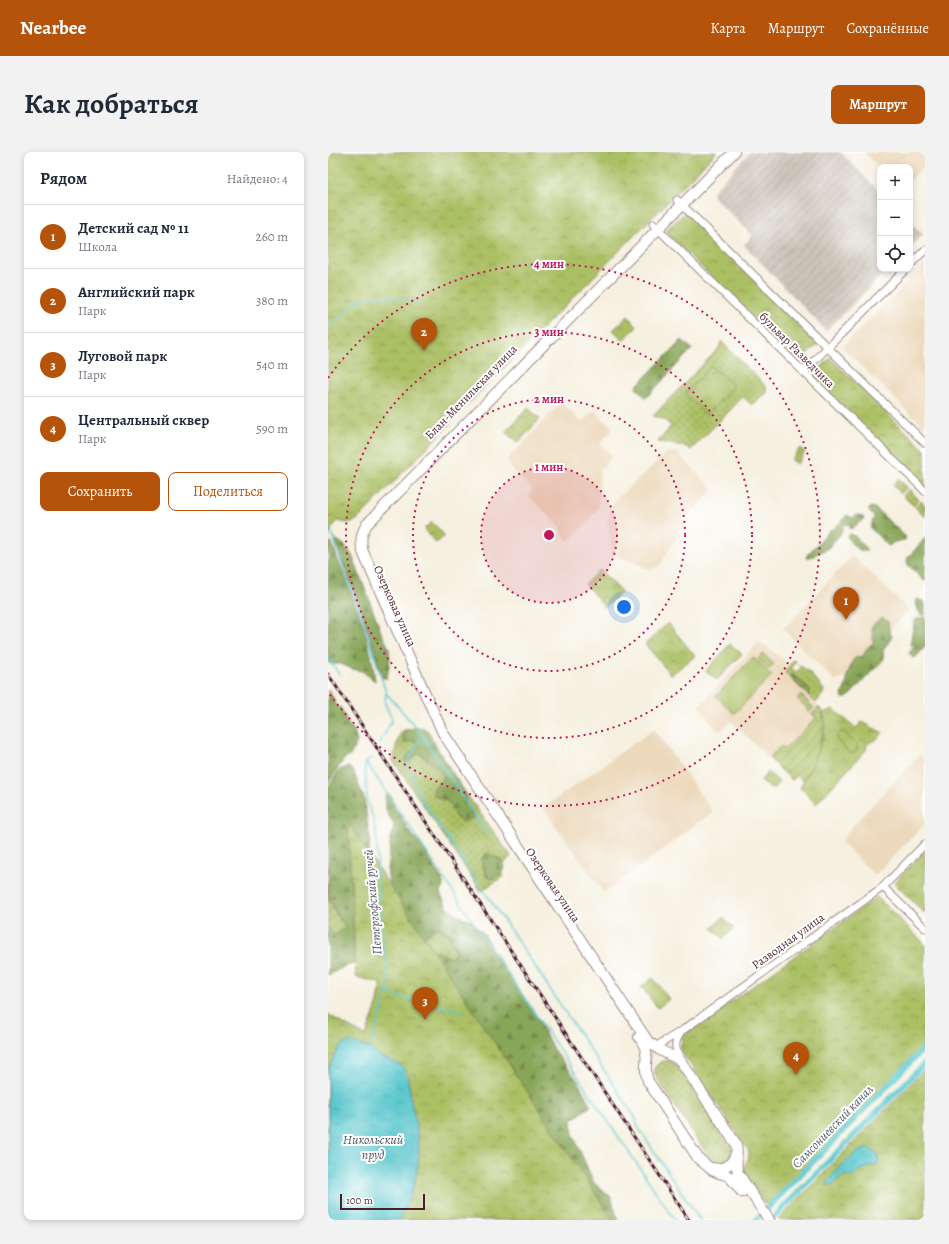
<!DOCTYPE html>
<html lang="ru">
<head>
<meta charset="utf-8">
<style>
  :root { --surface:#fff; --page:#f2f2f3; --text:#1f2937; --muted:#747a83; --line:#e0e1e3; --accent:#b45309 }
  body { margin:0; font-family:Alegreya,serif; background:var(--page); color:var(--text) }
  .controls { position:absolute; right:12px; top:12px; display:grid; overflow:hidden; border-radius:8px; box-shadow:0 2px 6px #0003 }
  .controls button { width:36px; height:36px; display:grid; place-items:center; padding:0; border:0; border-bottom:1px solid var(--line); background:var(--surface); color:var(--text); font:20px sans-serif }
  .scale { position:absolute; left:12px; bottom:10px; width:85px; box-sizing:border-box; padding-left:4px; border:2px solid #4a1f2b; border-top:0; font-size:11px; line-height:14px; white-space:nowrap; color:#4a1f2b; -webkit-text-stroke:3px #fff; paint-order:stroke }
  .you { position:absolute; left:296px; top:455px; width:14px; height:14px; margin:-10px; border:3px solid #fff; border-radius:50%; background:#1a73e8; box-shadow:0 0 0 6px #1a73e833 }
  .badge { display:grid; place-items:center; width:26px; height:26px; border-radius:50%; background:var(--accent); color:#fff; font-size:13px; font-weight:700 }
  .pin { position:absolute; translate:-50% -33px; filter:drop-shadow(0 1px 2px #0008) }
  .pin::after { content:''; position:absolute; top:21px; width:14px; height:12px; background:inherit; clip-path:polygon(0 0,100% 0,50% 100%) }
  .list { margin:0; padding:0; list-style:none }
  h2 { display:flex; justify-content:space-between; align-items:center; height:52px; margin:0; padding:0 16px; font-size:17px }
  h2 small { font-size:13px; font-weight:400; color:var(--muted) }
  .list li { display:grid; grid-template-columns:26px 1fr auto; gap:12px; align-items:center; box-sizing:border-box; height:64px; padding:0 16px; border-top:1px solid var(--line) }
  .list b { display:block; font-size:15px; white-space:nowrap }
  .list p { margin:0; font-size:13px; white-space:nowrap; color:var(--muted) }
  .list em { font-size:13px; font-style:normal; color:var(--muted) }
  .actions { display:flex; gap:8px; padding:12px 16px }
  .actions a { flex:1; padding:9px 0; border:1px solid var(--accent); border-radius:8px; text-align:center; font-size:14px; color:var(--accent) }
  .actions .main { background:var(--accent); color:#fff }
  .icon { flex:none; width:22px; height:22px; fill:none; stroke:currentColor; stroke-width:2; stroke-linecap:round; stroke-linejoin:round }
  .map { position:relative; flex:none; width:597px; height:1068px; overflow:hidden; border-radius:8px }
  header { display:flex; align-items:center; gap:24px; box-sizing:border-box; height:56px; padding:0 20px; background:var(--accent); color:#fff }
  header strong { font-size:19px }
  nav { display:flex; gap:22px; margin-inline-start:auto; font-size:14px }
  .intro { display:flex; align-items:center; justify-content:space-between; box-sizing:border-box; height:96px; padding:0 24px }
  h1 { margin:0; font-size:28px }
  .button { padding:10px 18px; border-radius:8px; background:var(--accent); color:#fff; font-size:14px; font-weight:700 }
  main { display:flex; gap:24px; padding:0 24px }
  aside { flex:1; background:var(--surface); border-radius:8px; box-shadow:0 2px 6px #0003 }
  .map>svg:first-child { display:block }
  .built { fill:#ecd8ba }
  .industrial { fill:url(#industrial-furrows) }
  .grass { fill:url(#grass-dots); stroke:#7a6f47 }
  .forest { fill:url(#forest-firs); stroke:#696242 }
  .park { fill:url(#park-crowns); stroke:#7a6f47 }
  .garden { fill:url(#garden-furrows); stroke:#7a6f47 }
  .pitch { fill:#abbf63; stroke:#7a6f47 }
  .water { fill:url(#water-ripples); stroke:#52747c }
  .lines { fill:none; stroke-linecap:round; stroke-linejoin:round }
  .stream { stroke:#5bc8ce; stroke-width:1.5 }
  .canal { stroke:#5bc8ce; stroke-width:6 }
  .street-casing { stroke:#a08885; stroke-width:9 }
  .secondary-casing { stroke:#a08885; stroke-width:12 }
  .street { stroke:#fff; stroke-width:7 }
  .secondary { stroke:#fff; stroke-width:10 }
  .rail-casing { stroke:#4a1f2b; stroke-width:3 }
  .rail { stroke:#fff; stroke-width:1.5; stroke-dasharray:4.5; stroke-linecap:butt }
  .ring { fill:none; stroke:#c2185b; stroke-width:2; stroke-dasharray:2 4 }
  .labels { text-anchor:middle; stroke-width:4; stroke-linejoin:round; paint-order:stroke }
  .street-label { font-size:12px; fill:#4a1f2b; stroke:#fff }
  .water-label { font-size:13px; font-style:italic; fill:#505a64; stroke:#fff }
  .centre { fill:#c2185b; stroke:#fff; stroke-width:2 }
  .ring-label { font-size:12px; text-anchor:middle; font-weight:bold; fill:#c2185b; stroke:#fff; stroke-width:4; stroke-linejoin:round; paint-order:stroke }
</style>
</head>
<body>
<header>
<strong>Nearbee</strong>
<nav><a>Карта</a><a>Маршрут</a><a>Сохранённые</a></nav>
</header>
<div class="intro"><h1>Как добраться</h1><a class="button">Маршрут</a></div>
<main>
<aside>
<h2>Рядом<small>Найдено: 4</small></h2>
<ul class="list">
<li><span class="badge">1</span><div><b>Детский сад № 11</b><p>Школа</p></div><em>260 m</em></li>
<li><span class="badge">2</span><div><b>Английский парк</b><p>Парк</p></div><em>380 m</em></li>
<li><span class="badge">3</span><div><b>Луговой парк</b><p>Парк</p></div><em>540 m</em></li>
<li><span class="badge">4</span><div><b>Центральный сквер</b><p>Парк</p></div><em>590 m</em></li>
</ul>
<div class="actions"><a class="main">Сохранить</a><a>Поделиться</a></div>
</aside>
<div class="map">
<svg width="597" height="1068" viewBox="0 0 597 1068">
  <defs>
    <pattern id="industrial-furrows" width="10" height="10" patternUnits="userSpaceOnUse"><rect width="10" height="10" fill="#cbc3b8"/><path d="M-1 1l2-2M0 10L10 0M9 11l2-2" fill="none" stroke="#b0a79e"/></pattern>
    <pattern id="grass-dots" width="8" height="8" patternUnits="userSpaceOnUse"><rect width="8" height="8" fill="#abbf63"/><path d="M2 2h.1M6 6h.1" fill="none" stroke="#8d9b52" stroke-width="1.8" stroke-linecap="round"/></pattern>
    <pattern id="forest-firs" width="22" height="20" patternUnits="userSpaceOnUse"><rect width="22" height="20" fill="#88a659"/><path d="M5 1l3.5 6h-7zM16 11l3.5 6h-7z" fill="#71874a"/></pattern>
    <pattern id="park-crowns" width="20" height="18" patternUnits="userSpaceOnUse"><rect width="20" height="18" fill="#abbf63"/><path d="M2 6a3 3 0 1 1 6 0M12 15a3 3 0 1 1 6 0" fill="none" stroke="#8d9b52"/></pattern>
    <pattern id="garden-furrows" width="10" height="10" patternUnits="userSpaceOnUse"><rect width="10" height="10" fill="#abbf63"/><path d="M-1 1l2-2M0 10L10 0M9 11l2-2" fill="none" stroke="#8d9b52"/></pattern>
    <pattern id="water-ripples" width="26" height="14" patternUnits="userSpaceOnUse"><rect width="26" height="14" fill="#5bc8ce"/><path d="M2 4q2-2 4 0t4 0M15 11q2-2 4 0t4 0" fill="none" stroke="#51abb1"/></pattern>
  </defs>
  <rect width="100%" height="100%" fill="#fff"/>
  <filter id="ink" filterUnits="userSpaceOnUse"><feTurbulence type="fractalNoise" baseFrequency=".025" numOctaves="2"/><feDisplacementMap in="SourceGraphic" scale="8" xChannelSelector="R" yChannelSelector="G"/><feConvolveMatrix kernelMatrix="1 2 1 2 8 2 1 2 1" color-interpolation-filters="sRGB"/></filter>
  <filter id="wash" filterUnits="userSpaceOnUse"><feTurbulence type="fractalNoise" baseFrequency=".012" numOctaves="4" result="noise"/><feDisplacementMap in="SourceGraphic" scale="16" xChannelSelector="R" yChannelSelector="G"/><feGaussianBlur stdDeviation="0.9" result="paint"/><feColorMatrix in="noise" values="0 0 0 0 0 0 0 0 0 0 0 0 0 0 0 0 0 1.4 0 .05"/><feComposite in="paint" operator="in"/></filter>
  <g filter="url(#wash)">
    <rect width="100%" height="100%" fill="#f5f0df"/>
    <path class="built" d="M536,0H597V13L582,28V15H552V16Z
      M597,112V276L514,195Z
      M233,251L254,270L266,258L285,277L272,292L284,304L272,318L270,356L263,364V366L240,389L234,381L232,374L200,344L204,337L181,314L183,312L179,309L217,267Z
      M349,300L385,338L360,364L332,413L323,418L284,402L279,369L286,349L339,301Z
      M524,404L581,458L513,527L507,529L455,477Z
      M431,490L437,493L459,511L457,521L494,558L495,560L497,574L492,592L485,610L475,629L469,624L464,629L403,569L392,579H389L371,554Z
      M326,577L385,660L276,741L215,656Z
      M592,602L597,607V672L547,723L513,690L523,676Z"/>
    <path class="industrial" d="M422,0H512L552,40V117H560L498,179L416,93L425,84L383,42Z
      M582,70L595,82L582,95Z"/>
    <path class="grass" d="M393,189L438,234L439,241L424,253L415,245L363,298L359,295L330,290L343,274L335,267L325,264L391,196Z
      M570,327L579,335L573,342L565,334Z
      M581,337L591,348L586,354L575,344Z
      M593,349L597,353V365L587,355Z
      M466,508L468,510L463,515L468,520L473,516L470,512L481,520L496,538L495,542L488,551L458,522V517Z
      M473,543L486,556L481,561L479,559L480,557L469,547Z
      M77,578L75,583L83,589L89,591L88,594L83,600L82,609L86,604L91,601L112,618L116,625L105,642L144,661L138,656L136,651L138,647L137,640L183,704L176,712L175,709L153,708L158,724L163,727L174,721L176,724L153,739L64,607L73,579Z
      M109,775L121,783L127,800L123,806L68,783L92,787Z
      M341,908L348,913L402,994L403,1001L400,1009L390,1012L383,1008L329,927C323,915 329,910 341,908Z"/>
    <path class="forest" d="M354,188L364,197L318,246L307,235Z
      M543,355L547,356L578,385L577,388L566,390L561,394L559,393L542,376L546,365L540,358Z
      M519,363L524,366C529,364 531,361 535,365L536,367L523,377L521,376L522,371L517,373L512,370Z
      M510,372H512L515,374L514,379L512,381L513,382L505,390L500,397L490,401L486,404L478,406L479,403L503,377H505L508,378L507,375Z
      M521,382C527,382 537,394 539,399C531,401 522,391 519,384Z
      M597,386V430L580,413L579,407Z
      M6,388H9L16,393L24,403L45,458L53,480L61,496L62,507L59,526H55L32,454Z
      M3,389C9,403 13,417 19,430C31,462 44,495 47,529L34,519L24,517L13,512H2L0,510V393Z
      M589,447L597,450V464L593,463L590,458L588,449Z
      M554,465L560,470L561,478L564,485L555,498L556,507L520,545L518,546H515L514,543L519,530L518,526L525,508L528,505L535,504L539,496L545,491V482L543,475Z
      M597,465V495L588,505L585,506L581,501L587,494L586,492L583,494L582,493L586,470L588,467Z
      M463,522C470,526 478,532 482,539L481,543L479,542L461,524Z
      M0,538L6,547L7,553L13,556L20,572L26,578L29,590L22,604L16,607L0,631Z
      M91,575L96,576L100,579L112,601L137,640L138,647L136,651C138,657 143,659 145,666L136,670L128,666L121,650L105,643L106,637L116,625C110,615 101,608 91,601C85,604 83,609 77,611C78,603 86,599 89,591L83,589L76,591L75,583L77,578Z
      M20,615L25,618L36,646L42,687L40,716L39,808L22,812L0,823V775L6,783L12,769L0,742L2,718L0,710V635L11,618Z
      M59,642L63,644L66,656L72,663L80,678L95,696L107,717L114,727L116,735L112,741L119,755L130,763L142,768L155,781L166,801L205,858L225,897L249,928L263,954L244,968L245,983L266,1031L283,1045L290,1068H79L101,796L123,806L127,800L121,783L109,775L92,787L62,738L59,717L62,697V686L65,678L66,673L58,659L57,644Z
      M159,701L175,709L177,715L174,721L163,727L159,724L153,708Z"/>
    <path class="park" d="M0,0H389L130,262L128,260L122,268L123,271L29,368L20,371L9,369L3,378L0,388Z
      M357,60L488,188L490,192L471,209L470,210L339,81L338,78Z
      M300,164L309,175L295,188L285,178Z
      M502,206L597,298V335L485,224Z
      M383,214L406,234L379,263L357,242Z
      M200,256L212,267L190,291L177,280Z
      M472,296L477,300L469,312L463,308Z
      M104,370L117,384L108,391L96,377Z
      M272,418L294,440L277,455L257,432Z
      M340,471L367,504L343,523L317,492Z
      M505,557L528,576L534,570L555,581L547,589H544L538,594L539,597L488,652L472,636C480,620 496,591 497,574C497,569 496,565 495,561Z
      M440,620L451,630L444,638L433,628Z
      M20,671L285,1068H0V862L17,873L38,884L50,850L53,831L28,825Z
      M597,699V762L566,731Z
      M549,745L597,792V892L439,1055L415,1020C414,1012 424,1008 420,998L353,899V893L355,887L354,885Z
      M395,765L406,776L395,787L384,776Z
      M597,917V1065L594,1068H450Z"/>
    <path class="garden" d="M491,555C505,570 485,614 475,629L469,624L464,628L442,607V605L453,594L457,597L488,566L484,562Z
      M0,710C3,722 0,731 0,742C1,751 12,770 18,776L6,783L0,775Z"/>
    <path class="pitch" d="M402,492L414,502L389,528L378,519Z
      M435,502L446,512L441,517L430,507Z
      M425,505L444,523L406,562L388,544Z
      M513,579L516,580L529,593V597L526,601H521L509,588V584Z
      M325,826L341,847L330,856L313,835Z"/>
    <path class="water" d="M18,890C25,890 33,893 39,896L40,895C45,897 46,900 50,903C62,910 74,909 79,923C81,931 82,939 83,948C87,968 93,991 90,1012C88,1031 80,1051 72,1068H0V917L12,895Z
      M540,996L550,1002V1012L533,1018L525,1024H513L505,1033L500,1034L499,1029C511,1017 523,1000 540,996Z"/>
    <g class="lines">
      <path class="stream" d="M0,2L1,0
        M0,174C12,168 19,158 29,150C43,139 73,146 90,150
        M0,375L3,378L17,421L30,454L58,540L57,551L64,568L52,591
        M0,505L11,522
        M58,541L92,580L159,683
        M94,583L77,614L83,619L92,645L188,786L307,965L310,975L372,1068
        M43,606L38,610L37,615L39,649L45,666L48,679L51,747L58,809L60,820V836L44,893
        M38,610L195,844L347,1068
        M59,841L96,852L135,859"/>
      <path class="canal" d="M428,1068L597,895
        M443,1068L597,911"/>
    </g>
  </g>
  <g filter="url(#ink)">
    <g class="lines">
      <g class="street-casing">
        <path id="street" d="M349,48L597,291
          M325,72L597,339
          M582,113L597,98
          M475,220L578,117
          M555,735L597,776
          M327,895L355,878L555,735L597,692
          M352,908C347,896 345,891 354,879"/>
      </g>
      <g class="secondary-casing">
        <path id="secondary" d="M406,0L39,372C33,382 32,389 35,400L95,537L115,581L319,888L322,891L332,898L352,908L408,992C410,1002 407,1012 410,1021L441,1068
          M311,885C314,889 317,894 318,900C320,910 315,916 320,929L370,1006L384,1018L391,1021L396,1022L402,1025L414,1040
          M384,1016C395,1018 405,1013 408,1001"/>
      </g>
      <use href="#street" class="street"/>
      <use href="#secondary" class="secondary"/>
      <g class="rail-casing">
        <path id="rail" d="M0,522L361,1068"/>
      </g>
      <use href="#rail" class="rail"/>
    </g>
  </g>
  <circle cx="221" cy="383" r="68" fill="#c2185b" fill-opacity=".12"/>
  <g class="ring">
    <circle cx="221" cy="383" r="68"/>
    <circle cx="221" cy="383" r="136"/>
    <circle cx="221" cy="383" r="203"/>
    <path d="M0 226A271 271 0 1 1 0 540"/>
  </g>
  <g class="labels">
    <g class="street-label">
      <text transform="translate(469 198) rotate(45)" y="4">бульвар Разведчика</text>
      <text transform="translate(143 240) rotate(-46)" y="4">Блан-Менильская улица</text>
      <text transform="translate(67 454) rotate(66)" y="4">Озерковая улица</text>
      <text transform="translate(225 733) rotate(56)" y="4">Озерковая улица</text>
      <text transform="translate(460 789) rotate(-36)" y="4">Разводная улица</text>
    </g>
    <g class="water-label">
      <text transform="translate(44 750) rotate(-95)" y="5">Петергофский ручей</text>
      <text transform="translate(504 974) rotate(-46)" y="5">Самсониевский канал</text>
      <text x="45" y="992">Никольский<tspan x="45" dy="15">пруд</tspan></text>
    </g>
  </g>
  <circle cx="221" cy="383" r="6" class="centre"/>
  <g class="ring-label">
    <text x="221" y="116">4 мин</text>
    <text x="221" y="184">3 мин</text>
    <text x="221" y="251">2 мин</text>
    <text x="221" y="319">1 мин</text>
  </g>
</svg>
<div class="controls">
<button>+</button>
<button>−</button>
<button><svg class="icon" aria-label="locate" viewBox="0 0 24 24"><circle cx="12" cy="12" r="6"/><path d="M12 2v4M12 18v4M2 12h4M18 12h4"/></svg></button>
</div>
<div class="scale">100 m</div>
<div class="you"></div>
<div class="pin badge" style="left:518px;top:468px">1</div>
<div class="pin badge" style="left:96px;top:199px">2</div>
<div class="pin badge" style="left:97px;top:868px">3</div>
<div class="pin badge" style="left:468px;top:923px">4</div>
</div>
</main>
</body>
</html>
